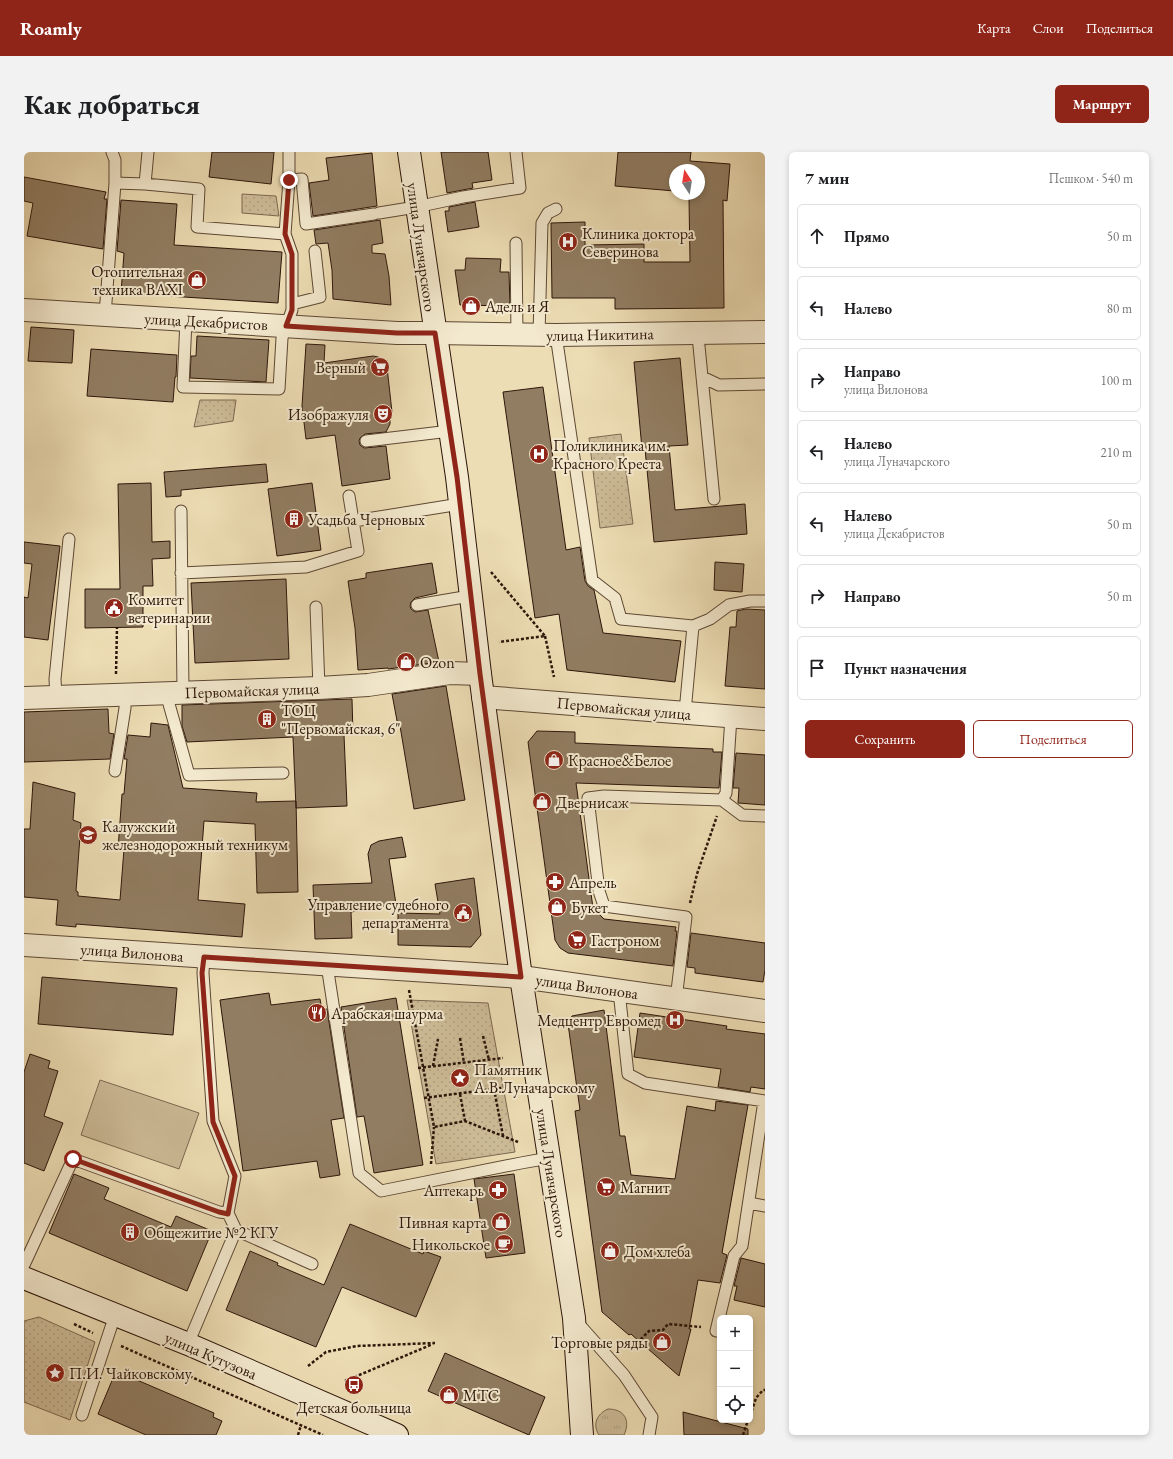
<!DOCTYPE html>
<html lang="ru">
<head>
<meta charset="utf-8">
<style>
  :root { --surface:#fff; --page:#f2f2f2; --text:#202124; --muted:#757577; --line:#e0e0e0; --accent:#8f2418 }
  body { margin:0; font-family:"EB Garamond",serif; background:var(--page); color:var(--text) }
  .controls { position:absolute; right:12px; bottom:12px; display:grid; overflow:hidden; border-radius:6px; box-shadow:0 2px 6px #0003 }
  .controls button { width:36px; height:36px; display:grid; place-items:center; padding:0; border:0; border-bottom:1px solid var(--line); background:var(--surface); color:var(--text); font:20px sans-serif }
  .compass { position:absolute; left:645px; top:12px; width:36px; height:36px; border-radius:50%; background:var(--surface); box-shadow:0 2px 6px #0003; rotate:348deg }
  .stop { position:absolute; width:12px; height:12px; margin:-9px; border:3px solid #8f2418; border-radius:50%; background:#fff }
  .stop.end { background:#8f2418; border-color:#fff; box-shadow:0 1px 4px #0008 }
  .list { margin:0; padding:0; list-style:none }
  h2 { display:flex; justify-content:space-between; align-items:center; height:52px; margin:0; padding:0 16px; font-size:17px }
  h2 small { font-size:13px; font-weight:400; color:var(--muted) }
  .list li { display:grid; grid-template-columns:26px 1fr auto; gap:12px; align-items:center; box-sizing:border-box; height:64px; margin:0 8px 8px; padding:0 8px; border:1px solid var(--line); border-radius:6px }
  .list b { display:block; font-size:15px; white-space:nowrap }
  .list p { margin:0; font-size:13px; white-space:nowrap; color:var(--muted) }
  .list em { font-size:13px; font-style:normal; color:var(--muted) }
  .actions { display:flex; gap:8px; padding:12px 16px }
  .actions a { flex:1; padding:9px 0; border:1px solid var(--accent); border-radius:6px; text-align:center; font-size:14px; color:var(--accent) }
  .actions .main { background:var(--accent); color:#fff }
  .icon { flex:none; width:22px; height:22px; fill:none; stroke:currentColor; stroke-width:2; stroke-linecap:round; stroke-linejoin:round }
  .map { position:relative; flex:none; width:741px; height:1283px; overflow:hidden; border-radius:6px }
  header { display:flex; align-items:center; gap:24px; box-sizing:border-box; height:56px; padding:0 20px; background:var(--accent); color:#fff }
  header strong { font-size:19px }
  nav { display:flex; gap:22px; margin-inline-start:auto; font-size:14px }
  .intro { display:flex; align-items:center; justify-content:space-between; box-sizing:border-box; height:96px; padding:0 24px }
  h1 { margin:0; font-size:28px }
  .button { padding:10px 18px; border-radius:6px; background:var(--accent); color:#fff; font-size:14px; font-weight:700 }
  main { display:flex; gap:24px; padding:0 24px }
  aside { flex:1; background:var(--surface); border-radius:6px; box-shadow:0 2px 6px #0003 }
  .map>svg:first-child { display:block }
  .grass { fill:url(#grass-tufts); stroke:#7c6850 }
  .park { fill:url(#park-dots); stroke:#7c6850 }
  .garden { fill:#ccbb97; stroke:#7c6850 }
  .building { fill:#917d62; stroke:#2d160a }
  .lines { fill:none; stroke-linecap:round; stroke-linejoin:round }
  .service-casing { stroke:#5d4834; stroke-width:13 }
  .minor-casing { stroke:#5d4834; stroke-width:24 }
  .tertiary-casing { stroke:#5d4834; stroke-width:24 }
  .secondary-casing { stroke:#2d160a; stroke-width:24 }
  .path { stroke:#2d160a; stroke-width:2.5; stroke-dasharray:3 2; stroke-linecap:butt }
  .service { stroke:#f3e9ce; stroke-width:11 }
  .minor { stroke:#f3e9ce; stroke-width:22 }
  .tertiary { stroke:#f3e9ce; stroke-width:22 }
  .secondary { stroke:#f3e9ce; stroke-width:22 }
  .route { stroke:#8f2418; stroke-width:5 }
  .labels { text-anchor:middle; stroke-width:4; stroke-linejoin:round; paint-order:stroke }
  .poi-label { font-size:16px; fill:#2d160a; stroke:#f3e9ce; text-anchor:start }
  .street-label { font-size:16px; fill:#2d160a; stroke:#f3e9ce }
</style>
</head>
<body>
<header>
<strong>Roamly</strong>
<nav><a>Карта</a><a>Слои</a><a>Поделиться</a></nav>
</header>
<div class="intro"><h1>Как добраться</h1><a class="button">Маршрут</a></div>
<main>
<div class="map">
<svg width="741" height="1283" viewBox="0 0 741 1283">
  <defs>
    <pattern id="grass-tufts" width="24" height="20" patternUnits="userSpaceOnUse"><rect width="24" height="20" fill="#ccbb97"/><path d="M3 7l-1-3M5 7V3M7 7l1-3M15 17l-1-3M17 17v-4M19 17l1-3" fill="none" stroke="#b0a081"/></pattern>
    <pattern id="park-dots" width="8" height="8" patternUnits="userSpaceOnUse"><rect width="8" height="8" fill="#ccbb97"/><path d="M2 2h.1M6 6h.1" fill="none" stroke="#b0a081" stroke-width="1.8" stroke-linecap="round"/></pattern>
  </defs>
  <rect width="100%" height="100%" fill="#edddb4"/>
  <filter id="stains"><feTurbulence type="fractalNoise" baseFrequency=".005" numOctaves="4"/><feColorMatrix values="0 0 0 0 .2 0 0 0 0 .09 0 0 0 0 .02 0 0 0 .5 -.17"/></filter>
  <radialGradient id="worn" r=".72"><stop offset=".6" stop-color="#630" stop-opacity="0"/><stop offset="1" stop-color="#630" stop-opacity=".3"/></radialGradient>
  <path class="grass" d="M584,1257C600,1257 607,1268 600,1283H575C568,1272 573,1262 584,1257Z"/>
  <path class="park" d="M218,42L252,44L255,64L218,61Z
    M176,248H212L209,269L170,275Z
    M597,282L609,372L576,376L565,286Z
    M383,848L464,851L491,1000L412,1012Z
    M15,1165L71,1190L46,1268L0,1250V1169Z"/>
  <path class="garden" d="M76,928L175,961L155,1017L57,983Z"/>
  <path class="building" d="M188,0H250L247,32L185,25Z
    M417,0H464L468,28L448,31L449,36L423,41Z
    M594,0H667L666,9L706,12L703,49L699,48L700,156L591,157V146H528L527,71L561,70V93L620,92V110H666L665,46H663L664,42H675V18H651V39L591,34Z
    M348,1L353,54L289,64L285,31L305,28L302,6Z
    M0,25L82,40L80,47H83L79,97L3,84L9,51L0,49Z
    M97,48L153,52L150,93L258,100L254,151L97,141L100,101L93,99Z
    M451,50L455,75L424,80L421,59H425V55Z
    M356,68L359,91L348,93V101L361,102L365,124L367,153L309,147L308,118L304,91L292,92L290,78Z
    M442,106L477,107L476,120H485L486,154L436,153L431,118H441Z
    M7,175L50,178L48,211L4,209Z
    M173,184L245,188L242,230L166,226L167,204H172Z
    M282,192L301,193L300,211L349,204L354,205L360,209L363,215L368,260L366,263V272L362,280L341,282L336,286L335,289L336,293L340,296L362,294L366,327L318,334L311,283L282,287L278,254Z
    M67,197L153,203L152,225H151L149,250L63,244Z
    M656,206L664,293L645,294L651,358L721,352L723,382L630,390L621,297H618L610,210Z
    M519,235L542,398L556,395L561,429L564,434L570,438L579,481L657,489L651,530L543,518L535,462L511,466L479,240Z
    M242,312L244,330L157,338V344L142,345L140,320Z
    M127,331L128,390L146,389V406L128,407L129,434H119V475L61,476V437H96L94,332Z
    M288,331L297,398L253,404L244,337Z
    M0,390L36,394L24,488L0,485V445L4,446L8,412L0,411Z
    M691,410L720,412L718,440L690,438Z
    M408,411L413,441L391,446L387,450L386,454L387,457L391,460L404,458L415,510L364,517V516L334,518L331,476L324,429L342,426V421Z
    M262,427L265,507L171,511L167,431Z
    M722,457L741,458V537L701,534L706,475H712L713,459Z
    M422,534L441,648L390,657L376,574H374L368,542Z
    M328,547L329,582L320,583L323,654L272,656L269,585L163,590L158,574V553Z
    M84,557L85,581L90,582L86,607L0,610V560Z
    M127,571L144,573L159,636L233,641L232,650L272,649L274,740L233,741L231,672L180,669L174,748L221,752L218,785L52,772V775L32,773L34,748L0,745V677H6L9,630L51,641L49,668L57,671L52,739L54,740V744L96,748L100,697H94L98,642H100L103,607H100L104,583L126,585Z
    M513,579L551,580V591L689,597V600H698L695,636L552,631L569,756L580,767L652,775L651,779H653L649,814L544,801L536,796L531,788L504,590Z
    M712,601L741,603V653L714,651L715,636H709Z
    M378,685L382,705L365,707L372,752L327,760L328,786L291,787L289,733L348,731L344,702L347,693L355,689Z
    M450,726L457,783L447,795L374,793V761L416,762L411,732Z
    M667,781L741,791V818L739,830L671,821V816L663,815Z
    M18,825L153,836L149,883L14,872Z
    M245,841L247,853L296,847L298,858L303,857L320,966L307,968L316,1023L296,1026L293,1009L219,1019L196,848Z
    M372,846L399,1013L350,1021L340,964L333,965L317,855Z
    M580,858L596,984H601L607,1023L651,1027L663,954L691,959L692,949L724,953L698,1101L703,1103L696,1131L674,1128L665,1177H667L655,1224L607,1182L605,1183L578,1160L551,959L556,958L544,872L548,864Z
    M616,861L703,874L702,877L741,882V937L727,935L726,940L694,935L697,917L610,905Z
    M6,902L26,909L24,916L34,919L20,964L39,971L20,1019L0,1011V920Z
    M50,1022L85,1036L80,1047L147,1075L152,1064L188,1079L163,1139L25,1081Z
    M490,1022L501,1101L462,1106L450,1027Z
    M326,1072L399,1102L400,1099L417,1105L392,1165L318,1135L292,1195L202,1158L226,1099L254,1111L253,1113L300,1133Z
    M717,1106L741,1112V1155L710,1148L713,1134H710Z
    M421,1201L521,1245L505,1283L404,1239Z
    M92,1219L190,1261L189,1265L198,1269L192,1283H122L74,1262Z
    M659,1260L724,1277V1283H660Z"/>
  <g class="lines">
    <g class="service-casing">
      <path id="service" d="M88,0L91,8V31L121,32
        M124,0L121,32L175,37L173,75L261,82L265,28L278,27L282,72L350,62
        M265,0V28
        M355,61L392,55L439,45L496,36L492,0
        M492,91L493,183
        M268,152L296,145L291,99
        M81,163L91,31
        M162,168L159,235L255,237L258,186L268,158V102L261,82
        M674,180L675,194L690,347
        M515,183L518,71L524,61L532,57
        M532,183L568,428L591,446L597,467L669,474L661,560
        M678,225L695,233L741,232
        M342,289L426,279
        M157,359L159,540
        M330,369L436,352
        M157,421L282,415L334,399L325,344
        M393,453L446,444
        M292,455L295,536
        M669,474L686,467L705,453L726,449H741
        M143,541L145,552L165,623L259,621
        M32,545L31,527L45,387
        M91,619L101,556V542
        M698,648L718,663L741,664
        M180,805L179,821L189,969L211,1024L204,1061L212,1078
        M303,813L335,1021L357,1039L497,1011L525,1006
        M595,839L604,922L621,931L741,949
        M652,847L662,765L580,754L575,739L564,646L580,644L698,648L702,641L707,565
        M725,1051L741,1054
        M0,1113L49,1007L195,1060L204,1061
        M553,1170L600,1223L628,1265L625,1283
        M692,1179L710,1104L718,1094L740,949
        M164,1192L212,1078L288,1112
        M58,1263L91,1163"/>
    </g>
    <g class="minor-casing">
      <path id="minor" d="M0,158L373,181H411
        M459,545L741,567
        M0,546L295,536L344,533L426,521L456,522
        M0,793L497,825L741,859"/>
    </g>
    <g class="tertiary-casing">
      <path id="tertiary" d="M411,181L532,183L741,180"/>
    </g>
    <g class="secondary-casing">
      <path id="secondary" d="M385,0L433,325L456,522L497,825L550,1166L558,1283
        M0,1126L164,1192L373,1283"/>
    </g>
    <path class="path" d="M467,420L521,484L475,490
      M521,484L530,525
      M92,522L93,475
      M666,751L673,722L693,664
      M385,838L410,975L441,969L494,990
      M459,884L465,908
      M436,886L440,911
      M409,914L414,887
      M394,916L479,906
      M470,937L479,984
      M436,942L441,969
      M400,946L484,935
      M407,1012L410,975
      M50,1172L69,1181
      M97,1194L299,1283
      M606,1198L625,1179L639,1178L644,1172L677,1175
      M284,1214L302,1200L333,1194L411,1191
      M321,1229L409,1192
      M726,1264L732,1246L739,1238H741
      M274,1283L277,1273
      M719,1283L724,1268"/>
    <use href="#service" class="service"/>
    <use href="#minor" class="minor"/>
    <use href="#tertiary" class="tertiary"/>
    <use href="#secondary" class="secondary"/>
  </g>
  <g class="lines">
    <path class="route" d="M49,1007L195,1060L204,1062L211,1024L189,970L178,821L180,805L497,825L456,522L433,325L411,181H373L262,174L268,158V102L261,82L265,28"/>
  </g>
  <defs>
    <g id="hospital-disc" transform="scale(1)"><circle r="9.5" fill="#8f2418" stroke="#f3e9ce"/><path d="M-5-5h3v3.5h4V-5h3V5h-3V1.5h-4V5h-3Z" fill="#fff"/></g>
    <g id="shop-disc" transform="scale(1)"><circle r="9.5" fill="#8f2418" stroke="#f3e9ce"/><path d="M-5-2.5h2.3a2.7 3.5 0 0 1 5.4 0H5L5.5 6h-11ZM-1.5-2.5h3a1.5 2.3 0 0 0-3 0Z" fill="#fff"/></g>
    <g id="supermarket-disc" transform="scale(1)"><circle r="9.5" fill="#8f2418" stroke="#f3e9ce"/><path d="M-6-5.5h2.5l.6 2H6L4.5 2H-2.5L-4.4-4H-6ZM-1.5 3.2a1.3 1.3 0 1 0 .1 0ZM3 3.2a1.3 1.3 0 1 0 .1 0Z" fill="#fff"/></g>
    <g id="theatre-disc" transform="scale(1)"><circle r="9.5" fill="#8f2418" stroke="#f3e9ce"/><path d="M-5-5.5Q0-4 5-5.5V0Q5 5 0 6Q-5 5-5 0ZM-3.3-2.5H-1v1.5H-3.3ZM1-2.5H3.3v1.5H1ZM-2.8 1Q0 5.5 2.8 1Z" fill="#fff"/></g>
    <g id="building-disc" transform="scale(1)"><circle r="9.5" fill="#8f2418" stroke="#f3e9ce"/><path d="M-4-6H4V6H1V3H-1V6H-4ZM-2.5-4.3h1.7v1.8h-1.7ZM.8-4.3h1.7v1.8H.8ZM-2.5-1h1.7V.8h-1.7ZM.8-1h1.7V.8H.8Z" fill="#fff"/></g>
    <g id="civic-disc" transform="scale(1)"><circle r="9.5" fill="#8f2418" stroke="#f3e9ce"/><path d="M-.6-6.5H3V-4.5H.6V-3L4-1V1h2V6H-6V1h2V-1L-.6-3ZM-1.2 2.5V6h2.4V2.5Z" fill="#fff"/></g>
    <g id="university-disc" transform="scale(1)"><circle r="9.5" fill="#8f2418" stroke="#f3e9ce"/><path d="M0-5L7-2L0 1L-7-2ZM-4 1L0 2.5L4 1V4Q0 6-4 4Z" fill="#fff"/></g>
    <g id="pharmacy-disc" transform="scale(1)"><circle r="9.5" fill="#8f2418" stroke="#f3e9ce"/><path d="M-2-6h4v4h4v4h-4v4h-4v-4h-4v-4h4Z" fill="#fff"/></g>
    <g id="restaurant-disc" transform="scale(1)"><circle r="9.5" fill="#8f2418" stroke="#f3e9ce"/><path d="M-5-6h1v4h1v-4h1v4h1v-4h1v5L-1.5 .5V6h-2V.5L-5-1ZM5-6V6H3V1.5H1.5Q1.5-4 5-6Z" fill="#fff"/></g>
    <g id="sight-disc" transform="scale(1)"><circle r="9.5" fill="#8f2418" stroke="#f3e9ce"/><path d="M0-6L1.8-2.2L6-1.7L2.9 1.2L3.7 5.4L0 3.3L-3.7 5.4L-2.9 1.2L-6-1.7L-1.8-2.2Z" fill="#fff"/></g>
    <g id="cafe-disc" transform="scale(1)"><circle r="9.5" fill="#8f2418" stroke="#f3e9ce"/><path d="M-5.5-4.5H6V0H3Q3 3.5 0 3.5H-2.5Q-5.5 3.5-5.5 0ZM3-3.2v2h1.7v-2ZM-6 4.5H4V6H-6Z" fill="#fff"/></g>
    <g id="bus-disc" transform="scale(1)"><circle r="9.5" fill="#8f2418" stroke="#f3e9ce"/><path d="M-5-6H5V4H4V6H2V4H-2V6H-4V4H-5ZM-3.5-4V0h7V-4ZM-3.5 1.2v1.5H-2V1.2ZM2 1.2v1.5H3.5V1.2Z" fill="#fff"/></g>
  </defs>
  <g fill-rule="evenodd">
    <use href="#hospital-disc" x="544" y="90"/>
    <use href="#shop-disc" x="173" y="128"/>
    <use href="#shop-disc" x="447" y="154"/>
    <use href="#supermarket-disc" x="356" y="215"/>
    <use href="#theatre-disc" x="359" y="262"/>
    <use href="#hospital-disc" x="515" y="302"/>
    <use href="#building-disc" x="270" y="367"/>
    <use href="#civic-disc" x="90" y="456"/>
    <use href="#shop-disc" x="382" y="510"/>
    <use href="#building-disc" x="243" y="567"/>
    <use href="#shop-disc" x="530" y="608"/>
    <use href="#shop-disc" x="518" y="650"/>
    <use href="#university-disc" x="64" y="683"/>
    <use href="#pharmacy-disc" x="531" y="730"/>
    <use href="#shop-disc" x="533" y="755"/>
    <use href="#civic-disc" x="439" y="761"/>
    <use href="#supermarket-disc" x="553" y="788"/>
    <use href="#restaurant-disc" x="293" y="861"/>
    <use href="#hospital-disc" x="651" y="868"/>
    <use href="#sight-disc" x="436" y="926"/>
    <use href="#supermarket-disc" x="582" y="1035"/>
    <use href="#pharmacy-disc" x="474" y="1038"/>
    <use href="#shop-disc" x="477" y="1070"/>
    <use href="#building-disc" x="106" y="1080"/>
    <use href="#cafe-disc" x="480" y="1092"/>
    <use href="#shop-disc" x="586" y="1099"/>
    <use href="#shop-disc" x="638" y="1190"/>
    <use href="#sight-disc" x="31" y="1221"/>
    <use href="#bus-disc" x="330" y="1233"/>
    <use href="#shop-disc" x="425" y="1243"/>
  </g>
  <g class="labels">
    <g class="poi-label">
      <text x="558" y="87">Клиника доктора<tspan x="558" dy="18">Северинова</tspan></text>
      <text x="159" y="125" text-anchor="end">Отопительная<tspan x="159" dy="18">техника BAXI</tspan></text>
      <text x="461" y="160">Адель и Я</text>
      <text x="342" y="221" text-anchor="end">Верный</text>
      <text x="345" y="268" text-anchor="end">Изображуля</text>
      <text x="529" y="299">Поликлиника им.<tspan x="529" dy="18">Красного Креста</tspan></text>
      <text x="284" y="373">Усадьба Черновых</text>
      <text x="104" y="453">Комитет<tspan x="104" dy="18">ветеринарии</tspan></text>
      <text x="396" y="516">Ozon</text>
      <text x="257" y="564">ТОЦ<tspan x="257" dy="18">"Первомайская, 6"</tspan></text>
      <text x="544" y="614">Красное&amp;Белое</text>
      <text x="532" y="656">Двернисаж</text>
      <text x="78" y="680">Калужский<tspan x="78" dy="18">железнодорожный техникум</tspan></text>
      <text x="545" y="736">Апрель</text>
      <text x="425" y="758" text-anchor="end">Управление судебного<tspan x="425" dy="18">департамента</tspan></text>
      <text x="547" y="761">Букет</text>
      <text x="567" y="794">Гастроном</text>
      <text x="307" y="867">Арабская шаурма</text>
      <text x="637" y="874" text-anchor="end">Медцентр Евромед</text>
      <text x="450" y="923">Памятник<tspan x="450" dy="18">А.В.Луначарскому</tspan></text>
      <text x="596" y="1041">Магнит</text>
      <text x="460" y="1044" text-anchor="end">Аптекарь</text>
      <text x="463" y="1076" text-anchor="end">Пивная карта</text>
      <text x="120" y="1086">Общежитие №2 КГУ</text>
      <text x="466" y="1098" text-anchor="end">Никольское</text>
      <text x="600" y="1105">Дом хлеба</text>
      <text x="624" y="1196" text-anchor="end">Торговые ряды</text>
      <text x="45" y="1227">П.И. Чайковскому</text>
      <text x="439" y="1249">МТС</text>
      <text x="330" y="1261" text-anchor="middle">Детская больница</text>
    </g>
    <g class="street-label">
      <text transform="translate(398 95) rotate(82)" y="6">улица Луначарского</text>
      <text transform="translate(182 169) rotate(3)" y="6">улица Декабристов</text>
      <text transform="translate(576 182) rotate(-1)" y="6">улица Никитина</text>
      <text transform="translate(228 538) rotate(-2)" y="6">Первомайская улица</text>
      <text transform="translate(600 556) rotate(5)" y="6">Первомайская улица</text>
      <text transform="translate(108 800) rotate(4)" y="6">улица Вилонова</text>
      <text transform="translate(563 834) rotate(8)" y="6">улица Вилонова</text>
      <text transform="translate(528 1021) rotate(81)" y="6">улица Луначарского</text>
      <text transform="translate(187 1203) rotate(23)" y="6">улица Кутузова</text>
    </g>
  </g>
  <rect width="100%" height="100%" filter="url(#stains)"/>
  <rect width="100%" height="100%" fill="url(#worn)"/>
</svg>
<div class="controls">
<button>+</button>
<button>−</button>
<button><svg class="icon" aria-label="locate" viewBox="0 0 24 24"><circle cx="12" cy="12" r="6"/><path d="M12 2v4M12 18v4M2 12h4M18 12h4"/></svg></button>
</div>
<svg class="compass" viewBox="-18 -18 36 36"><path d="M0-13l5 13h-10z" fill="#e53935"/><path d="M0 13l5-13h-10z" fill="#757577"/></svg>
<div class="stop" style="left:49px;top:1007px"></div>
<div class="stop end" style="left:265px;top:28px"></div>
</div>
<aside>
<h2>7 мин<small>Пешком · 540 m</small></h2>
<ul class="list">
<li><svg class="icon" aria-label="ahead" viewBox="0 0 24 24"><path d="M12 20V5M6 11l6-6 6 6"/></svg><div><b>Прямо</b></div><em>50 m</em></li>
<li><svg class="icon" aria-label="left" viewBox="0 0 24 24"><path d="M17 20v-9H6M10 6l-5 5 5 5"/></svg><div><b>Налево</b></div><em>80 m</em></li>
<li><svg class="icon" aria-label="right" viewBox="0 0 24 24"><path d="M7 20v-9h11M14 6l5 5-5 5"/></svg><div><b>Направо</b><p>улица Вилонова</p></div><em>100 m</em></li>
<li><svg class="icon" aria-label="left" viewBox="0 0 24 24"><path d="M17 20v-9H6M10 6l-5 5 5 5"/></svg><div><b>Налево</b><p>улица Луначарского</p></div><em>210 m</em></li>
<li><svg class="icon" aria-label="left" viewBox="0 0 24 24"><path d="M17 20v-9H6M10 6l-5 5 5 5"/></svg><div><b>Налево</b><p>улица Декабристов</p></div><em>50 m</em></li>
<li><svg class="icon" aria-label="right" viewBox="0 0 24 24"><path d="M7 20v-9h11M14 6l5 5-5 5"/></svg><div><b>Направо</b></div><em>50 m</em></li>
<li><svg class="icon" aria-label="arrive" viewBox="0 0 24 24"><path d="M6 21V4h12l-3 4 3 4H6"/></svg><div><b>Пункт назначения</b></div></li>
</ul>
<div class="actions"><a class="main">Сохранить</a><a>Поделиться</a></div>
</aside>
</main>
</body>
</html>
